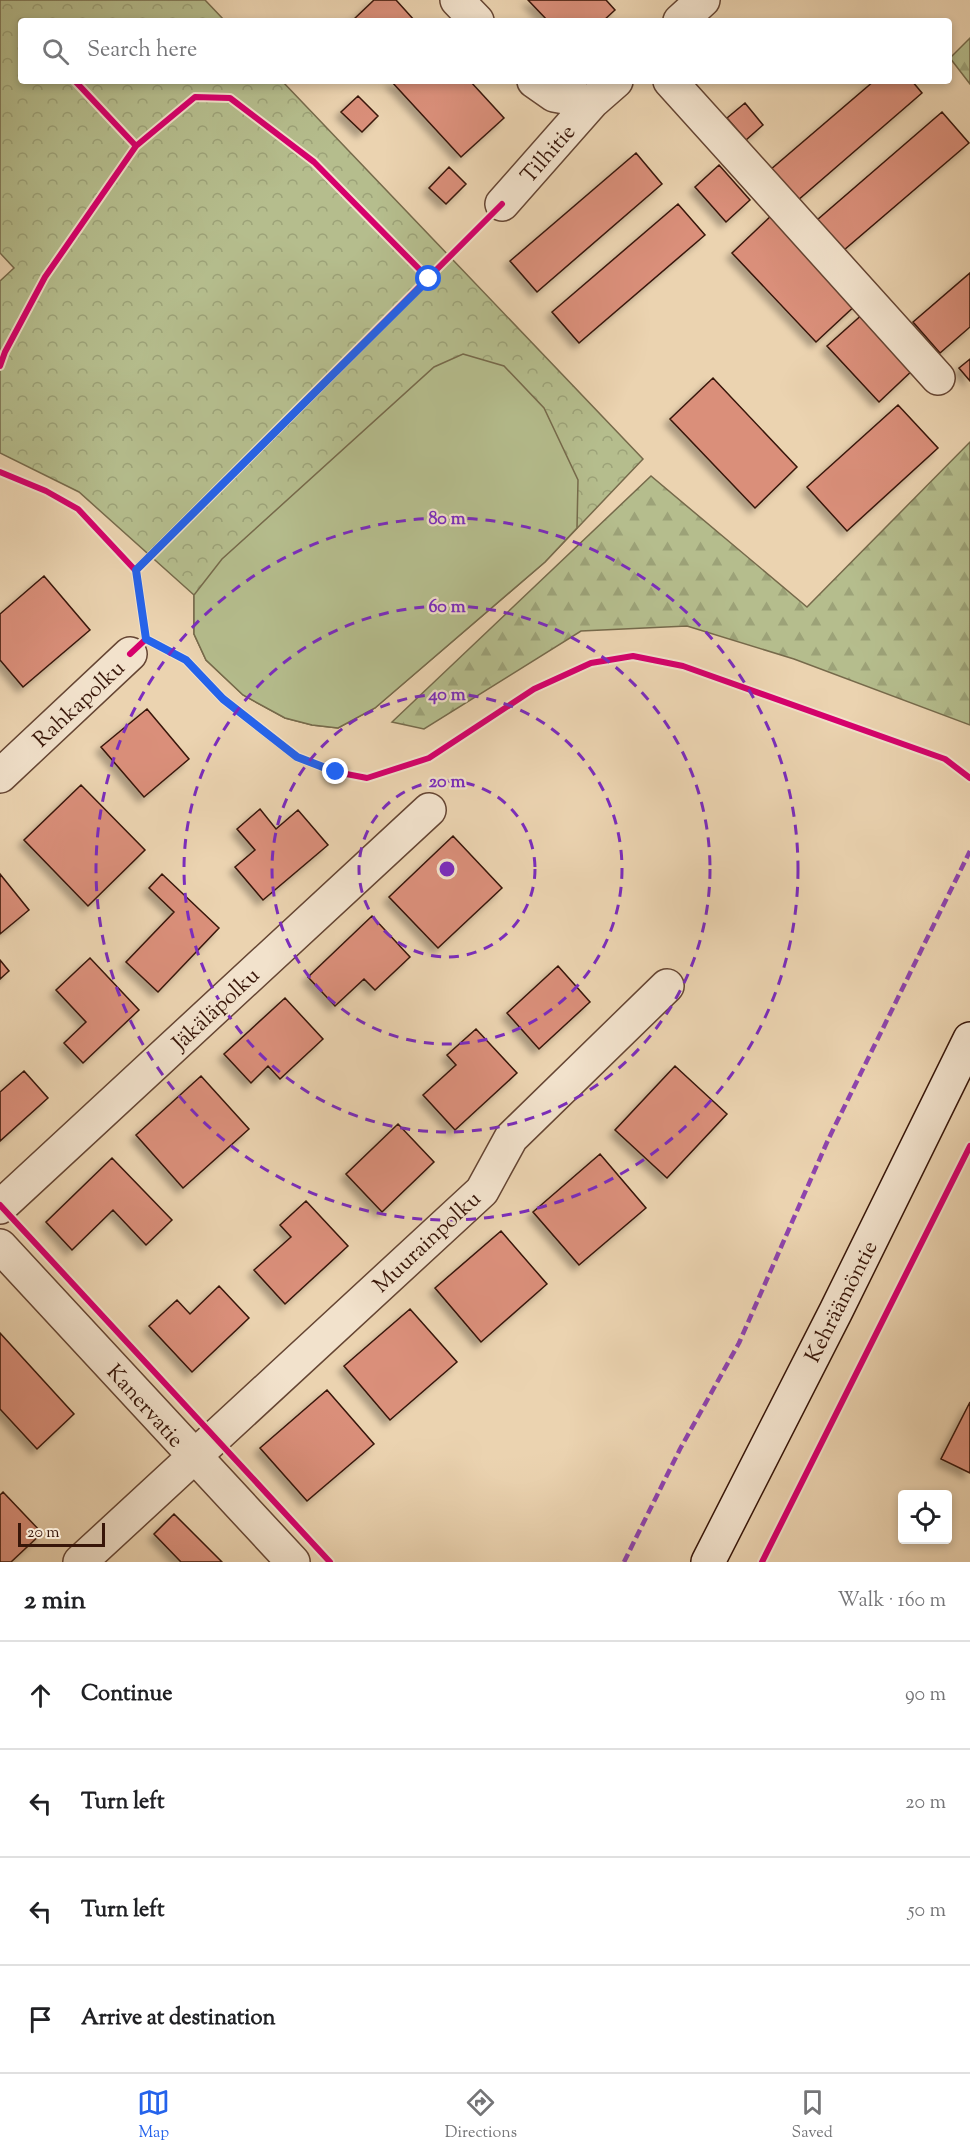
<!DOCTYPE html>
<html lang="en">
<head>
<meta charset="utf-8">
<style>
  :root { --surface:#fff; --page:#f6f6f6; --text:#202124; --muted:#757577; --line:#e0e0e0; --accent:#2563eb }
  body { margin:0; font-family:"Sorts Mill Goudy",serif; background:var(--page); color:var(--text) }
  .controls { position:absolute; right:18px; bottom:18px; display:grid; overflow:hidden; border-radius:6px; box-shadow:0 3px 9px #0003 }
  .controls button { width:54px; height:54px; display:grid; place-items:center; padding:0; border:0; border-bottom:2px solid var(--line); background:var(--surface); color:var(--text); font:30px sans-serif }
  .scale { position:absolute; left:18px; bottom:15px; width:87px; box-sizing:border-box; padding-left:6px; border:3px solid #381609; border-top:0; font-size:16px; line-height:21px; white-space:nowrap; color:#381609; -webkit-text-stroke:4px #f2e2cc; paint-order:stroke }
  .stop { position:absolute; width:18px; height:18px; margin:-14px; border:4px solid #2563eb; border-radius:50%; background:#fff }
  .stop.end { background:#2563eb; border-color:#fff; box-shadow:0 2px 6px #0008 }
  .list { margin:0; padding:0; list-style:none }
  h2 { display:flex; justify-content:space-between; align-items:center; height:78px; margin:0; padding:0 24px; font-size:26px }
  h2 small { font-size:20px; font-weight:400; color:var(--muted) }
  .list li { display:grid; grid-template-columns:39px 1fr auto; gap:18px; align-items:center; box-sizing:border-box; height:108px; padding:0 24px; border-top:2px solid var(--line) }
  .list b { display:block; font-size:22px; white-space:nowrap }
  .list em { font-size:20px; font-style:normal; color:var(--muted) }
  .icon { flex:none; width:33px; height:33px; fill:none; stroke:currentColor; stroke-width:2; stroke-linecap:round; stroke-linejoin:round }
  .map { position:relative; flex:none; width:970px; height:1562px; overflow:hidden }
  .search { position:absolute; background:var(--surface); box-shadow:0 3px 9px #0003; left:18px; right:18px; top:18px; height:66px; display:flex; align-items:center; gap:15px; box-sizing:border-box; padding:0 21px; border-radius:6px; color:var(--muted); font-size:22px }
  .sheet { height:510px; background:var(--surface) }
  nav { display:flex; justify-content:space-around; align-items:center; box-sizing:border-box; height:84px; border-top:2px solid var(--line); background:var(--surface); font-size:16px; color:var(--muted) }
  nav a { display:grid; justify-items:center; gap:3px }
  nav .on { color:var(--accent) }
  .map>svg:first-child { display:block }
  .forest { fill:url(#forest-firs); stroke:#766a4b; stroke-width:1.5 }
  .park { fill:url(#park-crowns); stroke:#766a4b; stroke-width:1.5 }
  .garden { fill:#b5bd8d; stroke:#766a4b; stroke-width:1.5 }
  .building { fill:#da8f7a; stroke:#381609; stroke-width:1.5; filter:url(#shadow) }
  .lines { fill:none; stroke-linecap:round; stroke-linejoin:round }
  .street-casing { stroke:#654533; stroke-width:36 }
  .secondary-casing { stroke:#381609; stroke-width:36 }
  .street { stroke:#f2e2cc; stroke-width:33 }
  .secondary { stroke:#f2e2cc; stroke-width:33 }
  .quiet { stroke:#8e44ad; stroke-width:4.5; stroke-dasharray:9 4.5; stroke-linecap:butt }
  .cycleway-casing { stroke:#f2e2cc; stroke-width:10 }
  .cycleway { stroke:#d6006c; stroke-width:6 }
  .route { stroke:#2563eb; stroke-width:8 }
  .ring { fill:none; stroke:#7b2cbf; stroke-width:3; stroke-dasharray:10 8 }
  .labels { text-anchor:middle; stroke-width:4.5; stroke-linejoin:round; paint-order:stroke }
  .street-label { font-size:22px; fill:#381609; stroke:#f2e2cc }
  .centre { fill:#7b2cbf; stroke:#f2e2cc; stroke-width:3 }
  .ring-label { font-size:18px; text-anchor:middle; font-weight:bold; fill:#7b2cbf; stroke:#f2e2cc; stroke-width:4.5; stroke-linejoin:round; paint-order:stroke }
</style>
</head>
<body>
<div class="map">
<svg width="970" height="1562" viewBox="0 0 970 1562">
  <defs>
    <pattern id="forest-firs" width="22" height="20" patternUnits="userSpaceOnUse" patternTransform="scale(1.5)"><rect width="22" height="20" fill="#b5bd8d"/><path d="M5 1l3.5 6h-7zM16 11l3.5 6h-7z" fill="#9ca278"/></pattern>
    <pattern id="park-crowns" width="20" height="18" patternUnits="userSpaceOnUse" patternTransform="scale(1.5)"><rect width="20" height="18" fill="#b5bd8d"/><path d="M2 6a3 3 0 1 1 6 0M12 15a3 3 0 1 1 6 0" fill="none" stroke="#9ca278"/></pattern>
    <filter id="shadow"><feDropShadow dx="-5.5" dy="5.5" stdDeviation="3" flood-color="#0004"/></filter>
  </defs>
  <rect width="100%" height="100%" fill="#ebd3b0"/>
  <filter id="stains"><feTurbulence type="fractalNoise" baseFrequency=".00333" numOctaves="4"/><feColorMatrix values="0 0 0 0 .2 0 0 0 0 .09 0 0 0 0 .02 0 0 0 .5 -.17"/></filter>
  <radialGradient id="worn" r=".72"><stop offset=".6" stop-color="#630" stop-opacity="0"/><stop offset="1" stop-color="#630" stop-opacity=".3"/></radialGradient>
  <path class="forest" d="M970,38V84L950,58Z
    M970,442V725L794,659L687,626L581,631L424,729L392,722L651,476L807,607Z"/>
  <path class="park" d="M0,0H205L225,21H21V81H282L643,459L545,562L375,708L338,728L312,725L285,718L243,695L206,660L194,634V595L79,492L0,453V281L14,268L0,253Z"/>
  <path class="garden" d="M463,354L504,366L544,408L578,480L577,528L545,562L375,708L338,728L312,725L285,718L243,695L206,660L194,634V595L222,559L434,367Z"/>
  <path class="building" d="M374,0H396L415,21H352Z
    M528,0H606L615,10L603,21H548Z
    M391,81H470L504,118L461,157Z
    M874,81H912L922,93L797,201L770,170Z
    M358,96L378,116L362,132L341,112Z
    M745,103L763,125L746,140L727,118Z
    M942,112L969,143L844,250L817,220Z
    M636,153L662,184L537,292L510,261Z
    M719,165L750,200L726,222L695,187Z
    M449,167L466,184L446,204L429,188Z
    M678,204L705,235L579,343L552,312Z
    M774,213L859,302L816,342L732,253Z
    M970,273V327L940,353L913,322Z
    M865,312L916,367L879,402L827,346Z
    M970,359V381L959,368Z
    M713,378L797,467L755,508L670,419Z
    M898,405L938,448L847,531L807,487Z
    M44,576L90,630L23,687L0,660V614Z
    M147,709L189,759L144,797L101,747Z
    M81,785L145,850L88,906L24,840Z
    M260,809L276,829L298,810L328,845L263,900L235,867L255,850L237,829Z
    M453,836L502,888L438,948L389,897Z
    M0,874L29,910L0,934Z
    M162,874L219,928L158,992L126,962L174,912L149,888Z
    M372,916L410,957L375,990L364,979L335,1006L308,977Z
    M90,958L139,1010L83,1063L64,1043L86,1022L56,990Z
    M0,960L9,971L0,979Z
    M558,966L590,1002L539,1049L507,1013Z
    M285,998L323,1039L280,1079L268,1066L251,1083L224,1054Z
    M476,1029L517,1073L455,1130L423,1095L456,1065L447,1055Z
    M675,1066L727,1114L667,1178L615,1130Z
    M24,1071L48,1098L0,1141V1092Z
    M201,1076L249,1129L183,1188L136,1135Z
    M398,1124L434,1162L382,1212L346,1174Z
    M600,1154L646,1208L579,1265L533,1212Z
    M112,1158L172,1220L146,1245L113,1210L72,1250L46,1222Z
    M306,1201L348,1246L285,1304L254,1270L291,1237L280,1225Z
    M501,1231L547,1284L481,1342L435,1288Z
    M219,1286L249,1318L192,1372L149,1326L177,1300L190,1314Z
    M410,1309L457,1362L390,1420L344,1366Z
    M0,1333L74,1414L37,1449L0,1409Z
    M327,1390L374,1444L307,1501L260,1448Z
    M970,1402V1473L941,1459Z
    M3,1492L42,1533L11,1562H0V1495Z
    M174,1514L222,1562H181L154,1534Z"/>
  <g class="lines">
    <g class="street-casing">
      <path id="street" d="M457,0L477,21
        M680,21L703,0
        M534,81L554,95L592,102L616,81
        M670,81L938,378
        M502,204L592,102
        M0,776L130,654
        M0,1207L429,810
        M0,1246L293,1562
        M80,1562L482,1191L511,1138L667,986"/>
    </g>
    <g class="secondary-casing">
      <path id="secondary" d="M708,1562L836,1311L970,1039"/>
    </g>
    <use href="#street" class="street"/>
    <use href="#secondary" class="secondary"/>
    <path class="quiet" d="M624,1562L680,1449L739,1343L828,1140L970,851"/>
    <g class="cycleway-casing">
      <path id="cycleway" d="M75,81L136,146
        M0,366L5,352L45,277L136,146L195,97L230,98L314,162L429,279
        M0,472L46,491L78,509L136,571L146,639L130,654
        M136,571L502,204
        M146,639L186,660L223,699L298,757L336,772L367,778L429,758L534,689L591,663L633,656L683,666L945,759L970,778
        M0,1205L330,1562
        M762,1562L970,1146"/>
    </g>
    <use href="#cycleway" class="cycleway"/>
  </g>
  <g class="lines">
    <path class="route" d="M336,772L297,757L223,699L186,660L146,639L136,570L429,279"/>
  </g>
  <g class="ring">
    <circle cx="447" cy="869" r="88"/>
    <circle cx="447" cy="869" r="175"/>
    <circle cx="447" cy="869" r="263"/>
    <circle cx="447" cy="869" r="351"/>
  </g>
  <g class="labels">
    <g class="street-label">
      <text transform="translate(547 153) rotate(-49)" y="8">Tilhitie</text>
      <text transform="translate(78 703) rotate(-43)" y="8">Rahkapolku</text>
      <text transform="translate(215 1008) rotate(-43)" y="8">Jäkäläpolku</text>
      <text transform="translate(426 1241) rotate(-43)" y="8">Muurainpolku</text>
      <text transform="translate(840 1301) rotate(-63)" y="8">Kehräämöntie</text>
      <text transform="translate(146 1405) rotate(48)" y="8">Kanervatie</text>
    </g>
  </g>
  <circle cx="447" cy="869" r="9" class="centre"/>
  <g class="ring-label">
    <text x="447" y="524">80 m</text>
    <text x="447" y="612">60 m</text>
    <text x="447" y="700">40 m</text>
    <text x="447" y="787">20 m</text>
  </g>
  <rect width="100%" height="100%" filter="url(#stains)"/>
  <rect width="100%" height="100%" fill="url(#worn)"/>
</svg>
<div class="controls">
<button><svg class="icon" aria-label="locate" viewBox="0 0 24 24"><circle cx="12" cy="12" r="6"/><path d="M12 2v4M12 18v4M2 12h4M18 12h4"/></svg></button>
</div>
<div class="scale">20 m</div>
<div class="stop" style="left:429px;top:279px"></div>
<div class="stop end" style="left:336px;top:772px"></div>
<div class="search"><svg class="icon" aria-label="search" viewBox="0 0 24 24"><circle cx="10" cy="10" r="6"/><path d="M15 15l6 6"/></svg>Search here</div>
</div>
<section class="sheet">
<h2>2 min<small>Walk · 160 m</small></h2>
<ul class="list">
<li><svg class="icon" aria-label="ahead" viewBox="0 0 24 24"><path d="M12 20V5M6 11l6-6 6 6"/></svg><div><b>Continue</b></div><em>90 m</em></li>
<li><svg class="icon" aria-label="left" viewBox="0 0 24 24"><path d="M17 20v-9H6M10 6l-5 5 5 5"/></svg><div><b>Turn left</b></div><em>20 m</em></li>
<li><svg class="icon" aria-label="left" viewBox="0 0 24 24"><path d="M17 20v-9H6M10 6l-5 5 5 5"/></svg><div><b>Turn left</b></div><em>50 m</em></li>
<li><svg class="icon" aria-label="arrive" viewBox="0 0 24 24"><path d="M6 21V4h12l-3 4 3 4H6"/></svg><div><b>Arrive at destination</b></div></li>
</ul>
</section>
<nav>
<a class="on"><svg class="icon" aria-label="map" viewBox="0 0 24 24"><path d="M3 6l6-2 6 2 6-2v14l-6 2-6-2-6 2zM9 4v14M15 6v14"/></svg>Map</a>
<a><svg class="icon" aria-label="directions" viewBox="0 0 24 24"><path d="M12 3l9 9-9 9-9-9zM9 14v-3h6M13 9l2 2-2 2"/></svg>Directions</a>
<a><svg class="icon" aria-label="saved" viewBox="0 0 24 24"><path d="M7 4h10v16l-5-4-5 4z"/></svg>Saved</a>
</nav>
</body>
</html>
